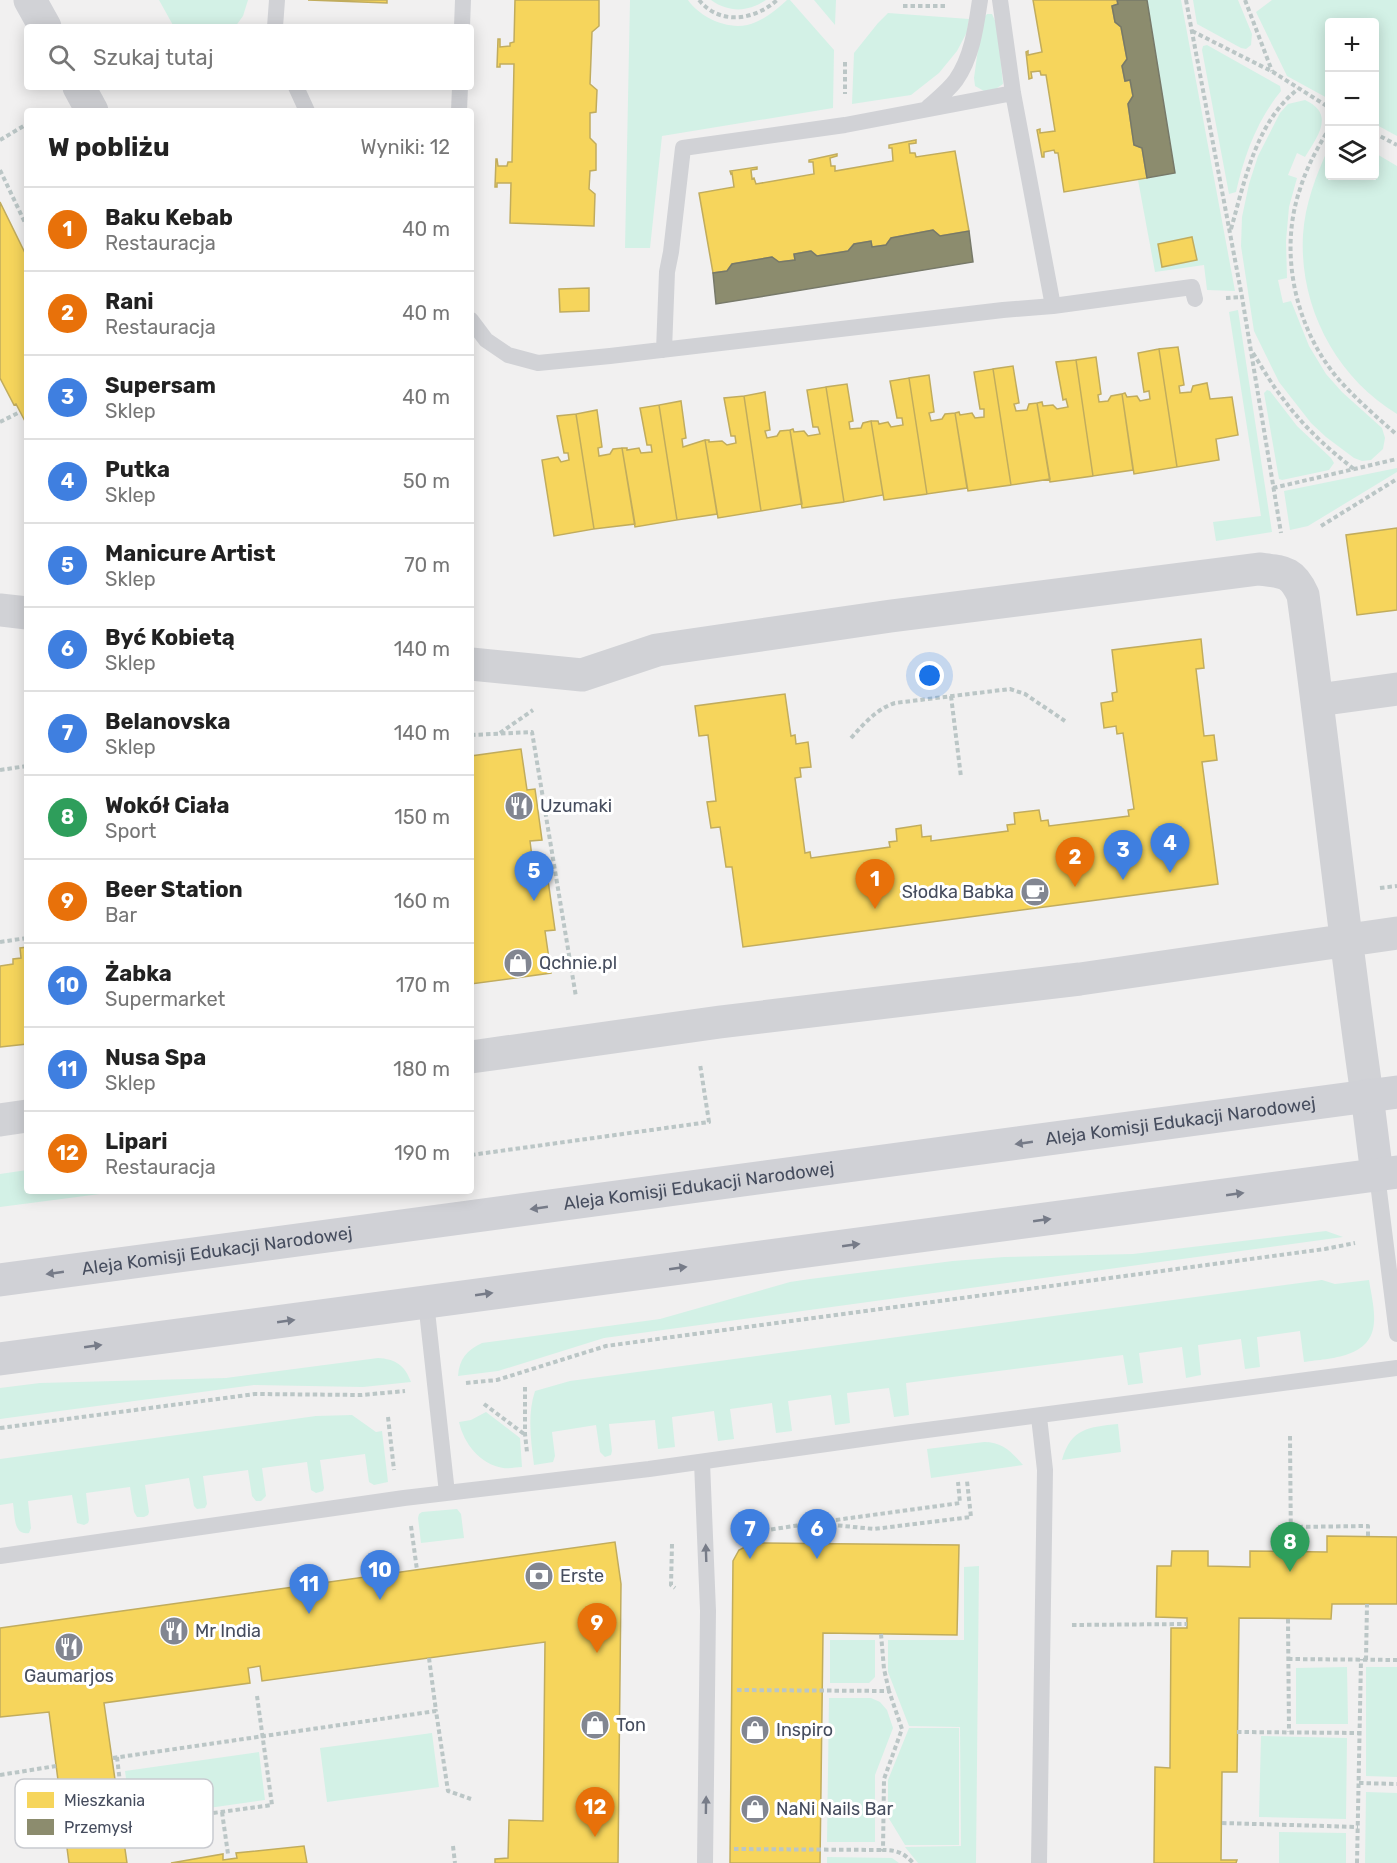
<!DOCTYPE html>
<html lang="pl">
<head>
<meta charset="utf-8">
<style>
  :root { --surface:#fff; --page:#f2f2f2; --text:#222; --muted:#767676; --line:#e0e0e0; --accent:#b45309 }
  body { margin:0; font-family:Rubik,sans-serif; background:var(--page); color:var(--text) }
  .controls { position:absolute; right:18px; top:18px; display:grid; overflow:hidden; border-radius:6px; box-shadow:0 3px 15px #0003 }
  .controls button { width:54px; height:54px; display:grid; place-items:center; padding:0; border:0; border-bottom:2px solid var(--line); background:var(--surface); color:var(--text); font:30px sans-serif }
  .you { position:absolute; left:930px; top:676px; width:21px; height:21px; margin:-15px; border:4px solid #fff; border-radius:50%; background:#1a73e8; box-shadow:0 0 0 9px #1a73e833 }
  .badge { display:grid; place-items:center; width:39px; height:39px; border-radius:50%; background:var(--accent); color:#fff; font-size:20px; font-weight:700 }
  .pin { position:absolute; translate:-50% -50px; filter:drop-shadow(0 2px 3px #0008) }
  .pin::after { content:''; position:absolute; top:32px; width:21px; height:18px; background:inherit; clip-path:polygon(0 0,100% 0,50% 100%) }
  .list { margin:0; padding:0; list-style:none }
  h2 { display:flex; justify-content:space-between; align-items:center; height:78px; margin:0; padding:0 24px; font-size:26px }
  h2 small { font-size:20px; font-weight:400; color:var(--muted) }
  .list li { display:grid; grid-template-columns:39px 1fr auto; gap:18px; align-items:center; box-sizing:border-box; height:84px; padding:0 24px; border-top:2px solid var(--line) }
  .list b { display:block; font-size:22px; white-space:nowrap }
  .list p { margin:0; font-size:20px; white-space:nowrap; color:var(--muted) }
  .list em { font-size:20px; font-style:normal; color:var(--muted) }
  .icon { flex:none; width:33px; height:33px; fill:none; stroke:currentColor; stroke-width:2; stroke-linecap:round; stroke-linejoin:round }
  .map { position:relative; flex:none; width:1397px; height:1863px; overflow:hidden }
  .search { position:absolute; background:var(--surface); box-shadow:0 3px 15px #0003; left:24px; top:24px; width:450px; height:66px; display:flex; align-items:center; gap:15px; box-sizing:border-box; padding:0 21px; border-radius:6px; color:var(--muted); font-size:22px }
  .panel { position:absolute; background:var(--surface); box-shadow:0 3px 15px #0003; left:24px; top:108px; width:450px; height:1086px; border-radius:6px }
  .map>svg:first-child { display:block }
  .green { fill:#d3f1e6 }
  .homes { fill:#f6d55c; stroke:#c1ac5d; stroke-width:1.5 }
  .industry { fill:#8c8c6e; stroke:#777969; stroke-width:1.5 }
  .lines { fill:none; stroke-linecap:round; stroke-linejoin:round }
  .path { stroke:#bbc6c6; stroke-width:4; stroke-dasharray:4.5 3; stroke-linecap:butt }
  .lane { stroke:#d1d2d6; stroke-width:16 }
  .street { stroke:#d1d2d6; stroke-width:33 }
  .secondary { stroke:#d0d1d6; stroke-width:33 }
  .oneway { fill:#767b88 }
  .oneway2 { fill:#777c88 }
  .labels { text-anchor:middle; stroke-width:6; stroke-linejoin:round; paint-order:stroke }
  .poi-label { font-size:18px; fill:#464d5e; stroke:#fff; text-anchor:start }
  .street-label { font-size:18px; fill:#464d5e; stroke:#fff }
  .key { fill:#fff; stroke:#c8cacf; stroke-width:1.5 }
  .key-label { font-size:16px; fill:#464d5e }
</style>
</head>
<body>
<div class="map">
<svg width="1397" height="1863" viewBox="0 0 1397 1863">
  <rect width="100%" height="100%" fill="#f1f0f0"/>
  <path class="green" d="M159,0H248L243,16L235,27H174Z
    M630,0H688C701,19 733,33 756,22C768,17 777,9 787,0H790L834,50L833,108L662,136L650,248H625Z
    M711,0H766C749,12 729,13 711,0Z
    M814,0H836L835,25Z
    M1147,0H1181L1235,291L1207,290L1204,265L1155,272L1138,180L1175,173Z
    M1193,0H1238L1252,34L1251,45L1246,49L1241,48L1197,24Z
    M1272,0H1397V136L1375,124L1374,22H1330L1329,99L1287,76L1256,12Z
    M888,13L969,19L967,32L957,51L939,73L911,95L852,104L854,53L878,23Z
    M987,14H992L997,25L1003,84L994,90L984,91L975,86L974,78L982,20Z
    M1207,45L1280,86L1281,91C1257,120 1244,156 1236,192L1229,194L1202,50L1203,46Z
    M1305,100C1336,114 1317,137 1305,157L1297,153L1288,175L1297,178L1289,207L1286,241L1287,278L1278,280L1283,303L1291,301L1309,346L1326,374L1342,392L1382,428L1385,438L1383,449L1371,460L1362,461L1354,458L1326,437L1311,423L1279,382L1254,331L1241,246L1242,217L1249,184L1258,156L1280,113L1288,104Z
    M1329,147L1330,176H1374L1375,153L1397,166V414C1336,377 1299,307 1303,235C1305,204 1316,175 1329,147Z
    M1238,310L1272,532L1216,541L1213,522L1261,516L1229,312Z
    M1267,390L1270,391L1297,426L1331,458L1334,463L1329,470L1282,480L1279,479L1264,393Z
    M1397,468V472L1308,526L1290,530L1284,491Z
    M27,1170V1191H123L0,1207V1174Z
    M1326,1231L1343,1237L604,1338L498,1371L458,1376C459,1359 467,1350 482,1343L660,1319L790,1282L810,1279L953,1261L1004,1257L1133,1254Z
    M1322,1280L1335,1284L1369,1280C1371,1293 1375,1309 1374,1322C1372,1358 1331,1358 1304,1362L1300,1331L1257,1337L1260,1367L1245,1369L1241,1339L1198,1345L1201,1375L1186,1378L1182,1347L1139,1353L1143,1383L1128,1385L1123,1355L906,1383L909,1415L894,1417L889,1388L847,1393L850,1423L835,1425L831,1395L788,1401L792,1431L776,1433L772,1403L730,1409L734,1439L718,1441L714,1411L672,1417L675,1447L658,1449L655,1420L609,1424L612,1451L611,1455L605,1457L600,1452L596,1425L552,1432L555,1456L553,1462L534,1465C531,1441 527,1415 535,1391L570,1381Z
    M378,1358C395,1359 405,1365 411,1382L363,1387L254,1385L0,1419V1388L40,1383L226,1378Z
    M486,1412L520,1438L522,1467C516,1467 509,1469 503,1468C480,1464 464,1444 459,1422L471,1420Z
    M352,1415L376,1432L382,1431L388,1482L374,1485L369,1482L365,1454L320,1460L324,1488L323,1491L316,1493L311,1490L307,1462L262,1468L266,1496L261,1501H256L252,1496L248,1470L203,1476L207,1504L205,1508L197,1509L194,1506L189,1478L145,1485L149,1512L148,1515L144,1517H137L134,1512L130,1487L86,1493L89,1520L88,1523L84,1525L77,1523L72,1495L28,1501L31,1528L29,1533C13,1536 15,1515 13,1503L0,1505V1459L316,1416Z
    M1118,1424L1121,1452L1062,1460C1071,1428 1089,1427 1118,1424Z
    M984,1442C1002,1442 1012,1452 1023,1465L931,1478L927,1449Z
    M457,1509L461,1514L464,1538L421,1543L418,1518L419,1514L422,1512Z
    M979,1566L976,1863H918L905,1847L961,1846L960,1727L909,1726L888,1672V1640H964V1567Z
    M830,1640H875V1677L869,1683H830Z
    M1347,1667L1348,1724H1296V1668Z
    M1366,1667H1397V1777L1366,1776Z
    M829,1698H871L880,1702L887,1710L893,1728L875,1775V1842H827Z
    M909,1728H959V1845H905L888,1817V1780Z
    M432,1733L439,1787L327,1802L320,1748Z
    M1261,1736L1347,1738L1346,1819L1259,1817Z
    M259,1752L265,1800L131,1819L125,1771Z
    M1366,1792L1397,1793V1863H1365Z
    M1279,1832L1346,1833V1863H1279Z
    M827,1857L892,1858L899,1863H827Z"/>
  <path class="homes" d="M308,0H387V3Z
    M515,0H599V26L592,32L590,84L597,90L596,112L590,113V138L596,144V170L590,171L589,189L595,194L594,226L510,223L511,183H497V187H495L496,159H497L498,166H507L508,162H512L514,64H500V67H497L498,39H500V47L510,46V43L514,42Z
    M1033,0H1117L1118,4L1112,6L1115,22L1121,27L1127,59L1122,66L1125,81L1130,80L1133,96L1128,104L1134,145L1142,148L1147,178L1064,192L1058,153H1055L1054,150L1044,152V157H1042L1037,130L1040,129V133L1055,131L1046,75H1041L1040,71L1031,72L1032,78L1029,79L1026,52L1028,51V55L1042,52Z
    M916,140V143L909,144L910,153H915L916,157L955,151L969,231L940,236L933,230L891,238L886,245L872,247L871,241L854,244L848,251L817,256L811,251L794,254L795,260L779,262L772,257L732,264L727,271L713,273L699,193L734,187L732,173L731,174L730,171L757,167V169L751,170L752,179L754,178L756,184L814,174L813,162H809V160L837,154V156L830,158L831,166H835V171L893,161L892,148H889V145Z
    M0,202L27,257V425L16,404L14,405L0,378Z
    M1192,237L1197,260L1162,267L1158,244Z
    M589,288V311L560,312L559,289Z
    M1178,347L1184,385L1179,386L1180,393L1191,392L1193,386L1207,383L1210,399L1232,397L1238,435L1216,439L1219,460L1177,467L1159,349Z
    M1159,349L1177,467L1134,474L1122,394L1125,393L1127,397L1137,396L1140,401L1150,399L1149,391L1144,392L1138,353Z
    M1096,357L1101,394L1098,395L1099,402L1108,401L1111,396L1122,394L1133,470L1093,476L1076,360Z
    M1076,360L1093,476L1050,482L1037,403L1042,402L1043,406L1053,405L1057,409L1068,407L1066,399L1063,400L1056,362Z
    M1013,366L1019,403L1014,404L1016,411L1027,410L1029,404L1037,403L1050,479L1011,485L993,369Z
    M993,369L1011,485L968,491L955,413L959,412L960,415L972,413L975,418L984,417V409H980L974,372Z
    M929,375L934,412L929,413L931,421L942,419L945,414L955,413L967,488L927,494L909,378Z
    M909,378L927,494L884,500L871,421H878L879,424L888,422L891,427L903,425L902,418H897L890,381Z
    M847,384L853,421L849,422L850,429L861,428L863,423L871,421L883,495L844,502L826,387Z
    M826,387L844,502L802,508L790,430L793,429L794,432L804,431L808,436L820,434L818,427H813L807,390Z
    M765,392L770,430L765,431L767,438L777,436L780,431L790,430L802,504L761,511L744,396Z
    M744,396L761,511L718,518L705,440H709V442L722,441L727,445L736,443L735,436H731L724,398Z
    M681,401L686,438L682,439L683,447L705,440L717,514L677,520L659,405Z
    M659,405L677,520L635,527L622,448H627V450L639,448L641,453L652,452L651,445H647L640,408Z
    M597,410L602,447L598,448L599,456L610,454L613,449L622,448L635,524L594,529L576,414Z
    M576,414L594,529L554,536L542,460L558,457L561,462L569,460L568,453H564L557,416Z
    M1397,528V610L1357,615L1346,535Z
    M1201,639L1204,668L1196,669L1204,736L1214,735L1217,760L1202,762L1218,884L743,947L732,867H726L720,827L711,828L707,802L716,801L708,735L699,736L695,706L785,694L791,736L795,735L796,744L808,742L811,767L800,768L801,777L795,778L805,853L810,852L811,858L890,847L889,842L897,841L896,829L921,825L922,837L931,836V841L1008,831L1007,825L1015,824L1014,813L1039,810L1041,821L1048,820L1049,826L1129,816L1128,810L1134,809L1123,733L1117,734L1116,726L1104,728L1101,703L1113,701L1112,693L1117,692L1112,650Z
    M521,749L527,790L535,789L542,840L530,841L535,881L548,880L555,930L545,931L551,973L471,984V756Z
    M27,947V1044L0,1047V966L13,964V959L21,958L20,948Z
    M1327,1536L1397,1537V1604H1332L1331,1619L1239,1618L1237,1772H1222L1221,1860H1237L1236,1863H1154L1155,1767L1170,1768L1171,1628H1187V1618L1156,1617L1157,1566H1171L1172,1551H1208V1566L1250,1567V1551L1327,1552Z
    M615,1542L621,1584L618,1863H495V1859L508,1858L509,1820L543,1821L545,1642L262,1681L260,1666L248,1668L250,1683L104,1703L127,1863H69L49,1712L0,1717V1628Z
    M753,1543L959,1545L957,1635L823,1633L820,1863H730L733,1561L739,1550Z
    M304,1846L307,1863H171L223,1854V1860L237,1858L236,1853Z"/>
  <path class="industry" d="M1117,0H1147L1175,173L1147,178L1142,148L1134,145L1128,104L1133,96L1130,80L1125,81L1122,66L1127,59L1121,27L1115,22L1112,6L1118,4Z
    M933,230L940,236L969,231L973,262L716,304L713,273L727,271L732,264L772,257L779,262L795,260L794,254L811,251L817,256L848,251L854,244L871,241L872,247L886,245L891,238Z"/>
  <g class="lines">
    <path class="path" d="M699,0C720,26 755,20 777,0
      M1186,0L1242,297L1281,533
      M1245,0L1272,71
      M903,6H947
      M1192,31L1273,72L1330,108
      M845,62V94
      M1330,127C1318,147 1307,166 1300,189C1279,250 1294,324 1335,375C1353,397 1376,416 1397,435
      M1374,133L1397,145
      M0,140L27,124
      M0,170L27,227
      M1231,229C1245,180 1256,122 1298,89
      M1226,298L1242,297
      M1253,353C1263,369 1272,385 1284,400C1304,427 1328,449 1354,469
      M0,422L20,412
      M1273,488L1397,459
      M1321,526L1397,479
      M951,696L961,777
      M500,733L533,710
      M471,735L532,732L576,997
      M851,738C864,724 876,709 895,703L1010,689L1025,694L1065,721
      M0,770L27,766
      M1380,888L1397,886
      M0,942L27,938
      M471,1155L709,1122L700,1064
      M466,1383L497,1380L606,1346L1325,1249L1355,1243
      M525,1387V1434L527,1452
      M484,1404L524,1434
      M388,1417L394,1470
      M0,1428L255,1394L362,1395L405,1391
      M1290,1436L1291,1552
      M821,1522L960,1503L958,1482
      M411,1526L417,1570
      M1291,1527L1368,1526V1537
      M734,1535L814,1523L874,1529L971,1517L967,1481
      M672,1544L671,1585L675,1588
      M1288,1619L1289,1732
      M1072,1625L1187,1624
      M881,1634L884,1669L889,1691
      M429,1658L436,1711
      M1288,1659L1397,1660
      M1366,1660L1367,1604
      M737,1690L889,1691L902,1729L884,1779L883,1850C897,1850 904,1853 913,1863
      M1237,1732L1360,1733
      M117,1757L125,1825L272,1805L257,1696
      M113,1758L436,1711L448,1791L471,1799
      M0,1775L56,1766
      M1359,1783L1397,1784
      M222,1812L228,1854
      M1222,1823L1358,1827
      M453,1846L455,1863
      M734,1849L883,1850
      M1357,1863L1361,1659"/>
    <path class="lane" d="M1000,0L1013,93L1053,306
      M275,27L277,0
      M462,27L463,0
      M296,87L307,111
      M926,109C936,100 948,91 956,80C972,57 976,27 980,0
      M459,111L460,87
      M471,320L486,340L508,355L538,363L610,356L1003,310L1053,306L1192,287L1195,299
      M664,350L667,272L671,252L683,148L845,125L1013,93
      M1377,1175L1397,1334
      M426,1302L447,1493
      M702,1462L708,1611L705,1863
      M0,1556L404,1498L649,1469L904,1433L1397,1368
      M1039,1863L1045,1470L1039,1417"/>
    <path class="street" d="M30,0L45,27
      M79,87L92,111
      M0,610L27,613
      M471,664L582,675L657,650L891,616L1259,569C1284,572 1292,571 1303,595C1326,762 1343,929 1367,1095
      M1318,700L1397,689
      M471,1057L720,1022L1080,979L1397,933
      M0,1120L27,1116"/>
    <g class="secondary">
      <path d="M1367,1095L1377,1175"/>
      <path id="s1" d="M0,1280L1397,1092"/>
      <path d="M0,1359L1397,1172"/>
    </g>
  </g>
  <defs><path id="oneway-solid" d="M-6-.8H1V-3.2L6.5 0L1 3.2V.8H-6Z" transform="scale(1.5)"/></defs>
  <g class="oneway">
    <use href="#oneway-solid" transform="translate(1024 1143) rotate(172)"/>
    <use href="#oneway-solid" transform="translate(1235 1194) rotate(-8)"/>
    <use href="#oneway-solid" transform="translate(539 1208) rotate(172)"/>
    <use href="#oneway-solid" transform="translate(1042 1220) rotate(-8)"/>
    <use href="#oneway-solid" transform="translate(851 1245) rotate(-8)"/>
    <use href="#oneway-solid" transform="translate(678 1268) rotate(-8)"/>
    <use href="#oneway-solid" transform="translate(55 1273) rotate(172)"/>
    <use href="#oneway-solid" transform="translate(484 1294) rotate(-8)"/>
    <use href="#oneway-solid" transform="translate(286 1321) rotate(-8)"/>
    <use href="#oneway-solid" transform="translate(93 1346) rotate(-8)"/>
  </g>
  <g class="oneway2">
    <use href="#oneway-solid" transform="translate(706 1553) rotate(-92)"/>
    <use href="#oneway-solid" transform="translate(706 1805) rotate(-89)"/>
  </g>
  <defs>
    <g id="restaurant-disc" transform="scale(1.5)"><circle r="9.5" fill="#828691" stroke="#fff"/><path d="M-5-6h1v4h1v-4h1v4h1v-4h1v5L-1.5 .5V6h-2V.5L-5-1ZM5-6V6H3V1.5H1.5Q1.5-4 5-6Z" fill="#fff"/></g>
    <g id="cafe-disc" transform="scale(1.5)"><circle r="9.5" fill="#828691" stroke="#fff"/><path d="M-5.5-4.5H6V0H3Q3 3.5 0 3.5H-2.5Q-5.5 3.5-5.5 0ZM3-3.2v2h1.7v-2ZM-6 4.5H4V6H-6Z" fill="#fff"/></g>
    <g id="shop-disc" transform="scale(1.5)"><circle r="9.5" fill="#828691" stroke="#fff"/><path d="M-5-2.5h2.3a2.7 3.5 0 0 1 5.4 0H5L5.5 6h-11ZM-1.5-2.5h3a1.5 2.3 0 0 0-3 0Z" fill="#fff"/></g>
    <g id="bank-disc" transform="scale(1.5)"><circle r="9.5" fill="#828691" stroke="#fff"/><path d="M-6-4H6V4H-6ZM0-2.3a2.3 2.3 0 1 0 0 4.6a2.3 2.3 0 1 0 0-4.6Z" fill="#fff"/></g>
  </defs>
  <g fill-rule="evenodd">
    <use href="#restaurant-disc" x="519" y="806"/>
    <use href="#cafe-disc" x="1035" y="892"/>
    <use href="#shop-disc" x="518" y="963"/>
    <use href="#bank-disc" x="539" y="1576"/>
    <use href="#restaurant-disc" x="174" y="1631"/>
    <use href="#restaurant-disc" x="69" y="1647"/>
    <use href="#shop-disc" x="595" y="1725"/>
    <use href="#shop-disc" x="755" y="1730"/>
    <use href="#shop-disc" x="755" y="1809"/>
  </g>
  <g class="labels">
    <g class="poi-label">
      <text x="540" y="812">Uzumaki</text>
      <text x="1014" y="898" text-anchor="end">Słodka Babka</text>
      <text x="539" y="969">Qchnie.pl</text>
      <text x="560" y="1582">Erste</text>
      <text x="195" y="1637">Mr India</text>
      <text x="69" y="1682" text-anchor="middle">Gaumarjos</text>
      <text x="616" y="1731">Ton</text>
      <text x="776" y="1736">Inspiro</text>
      <text x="776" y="1815">NaNi Nails Bar</text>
    </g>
    <g class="street-label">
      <text dy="6" stroke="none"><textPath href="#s1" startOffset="1191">Aleja Komisji Edukacji Narodowej</textPath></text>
      <text dy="6" stroke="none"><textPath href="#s1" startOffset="705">Aleja Komisji Edukacji Narodowej</textPath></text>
      <text dy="6" stroke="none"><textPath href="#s1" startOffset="219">Aleja Komisji Edukacji Narodowej</textPath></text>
    </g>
  </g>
  <rect x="15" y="1779" width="198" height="69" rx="9" class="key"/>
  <rect x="27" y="1792" width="27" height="16" fill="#f6d55c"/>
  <rect x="27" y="1819" width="27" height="16" fill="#8c8c6e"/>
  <g class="key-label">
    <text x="64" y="1806">Mieszkania</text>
    <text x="64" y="1833">Przemysł</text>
  </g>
</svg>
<div class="controls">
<button>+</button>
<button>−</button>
<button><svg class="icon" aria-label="layers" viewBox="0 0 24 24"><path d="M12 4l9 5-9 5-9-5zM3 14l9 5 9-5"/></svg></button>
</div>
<div class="you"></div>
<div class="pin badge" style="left:875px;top:909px;background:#e8710a">1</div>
<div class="pin badge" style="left:1075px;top:887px;background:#e8710a">2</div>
<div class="pin badge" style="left:1123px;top:880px;background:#3f7fe0">3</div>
<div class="pin badge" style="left:1170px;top:873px;background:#3f7fe0">4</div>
<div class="pin badge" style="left:534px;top:901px;background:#3f7fe0">5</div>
<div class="pin badge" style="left:817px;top:1559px;background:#3f7fe0">6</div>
<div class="pin badge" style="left:750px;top:1559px;background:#3f7fe0">7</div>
<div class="pin badge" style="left:1290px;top:1572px;background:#2e9e5b">8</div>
<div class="pin badge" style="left:597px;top:1653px;background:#e8710a">9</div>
<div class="pin badge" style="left:380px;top:1600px;background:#3f7fe0">10</div>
<div class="pin badge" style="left:309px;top:1614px;background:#3f7fe0">11</div>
<div class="pin badge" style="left:595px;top:1837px;background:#e8710a">12</div>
<div class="search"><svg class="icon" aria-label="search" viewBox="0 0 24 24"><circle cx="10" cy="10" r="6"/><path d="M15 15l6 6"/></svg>Szukaj tutaj</div>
<section class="panel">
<h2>W pobliżu<small>Wyniki: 12</small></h2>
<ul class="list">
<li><span class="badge" style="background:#e8710a">1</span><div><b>Baku Kebab</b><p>Restauracja</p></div><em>40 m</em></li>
<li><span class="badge" style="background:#e8710a">2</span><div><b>Rani</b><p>Restauracja</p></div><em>40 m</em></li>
<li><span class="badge" style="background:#3f7fe0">3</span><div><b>Supersam</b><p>Sklep</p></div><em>40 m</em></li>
<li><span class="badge" style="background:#3f7fe0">4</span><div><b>Putka</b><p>Sklep</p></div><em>50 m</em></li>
<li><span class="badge" style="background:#3f7fe0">5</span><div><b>Manicure Artist</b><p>Sklep</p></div><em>70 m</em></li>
<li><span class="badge" style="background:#3f7fe0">6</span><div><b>Być Kobietą</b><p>Sklep</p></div><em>140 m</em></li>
<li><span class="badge" style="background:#3f7fe0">7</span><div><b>Belanovska</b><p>Sklep</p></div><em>140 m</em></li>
<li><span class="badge" style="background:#2e9e5b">8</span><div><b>Wokół Ciała</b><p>Sport</p></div><em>150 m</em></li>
<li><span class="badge" style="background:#e8710a">9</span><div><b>Beer Station</b><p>Bar</p></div><em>160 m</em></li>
<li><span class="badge" style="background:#3f7fe0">10</span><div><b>Żabka</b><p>Supermarket</p></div><em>170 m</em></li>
<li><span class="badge" style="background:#3f7fe0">11</span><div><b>Nusa Spa</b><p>Sklep</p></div><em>180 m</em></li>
<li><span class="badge" style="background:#e8710a">12</span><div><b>Lipari</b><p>Restauracja</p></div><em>190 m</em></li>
</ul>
</section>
</div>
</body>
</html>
